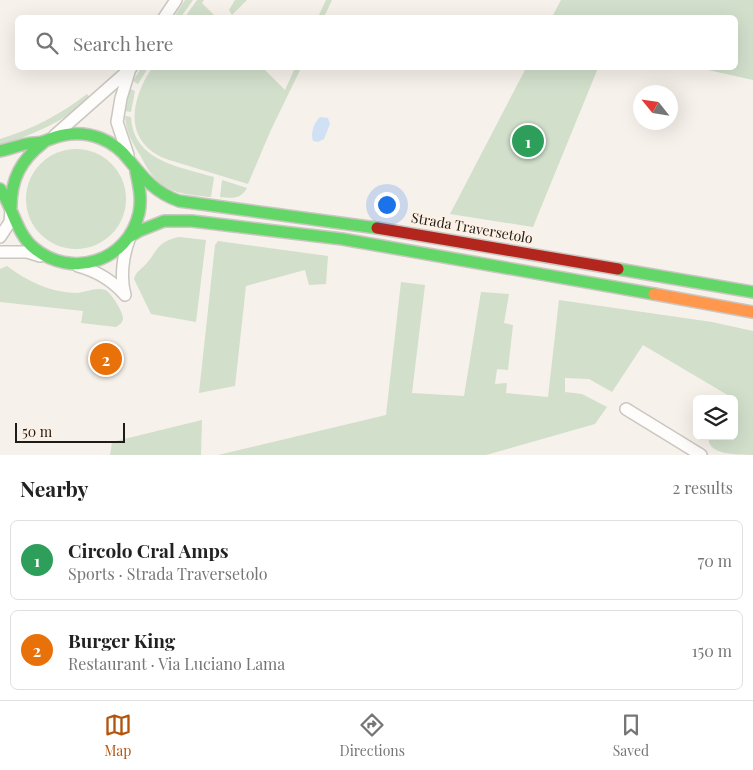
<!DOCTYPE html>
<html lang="en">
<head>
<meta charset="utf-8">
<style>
  :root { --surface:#fff; --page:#f6f6f6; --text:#222; --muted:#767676; --line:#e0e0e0; --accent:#b45309 }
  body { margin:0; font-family:"Playfair Display",serif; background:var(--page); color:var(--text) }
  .controls { position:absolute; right:15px; bottom:15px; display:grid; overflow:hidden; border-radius:8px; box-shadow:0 5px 20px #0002 }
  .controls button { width:45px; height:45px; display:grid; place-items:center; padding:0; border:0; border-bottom:1px solid var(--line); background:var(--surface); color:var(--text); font:25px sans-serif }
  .compass { position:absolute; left:633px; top:85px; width:45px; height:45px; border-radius:50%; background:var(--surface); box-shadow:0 5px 20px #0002; rotate:300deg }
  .scale { position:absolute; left:15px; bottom:12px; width:110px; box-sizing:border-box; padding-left:5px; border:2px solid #1f1b17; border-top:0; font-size:14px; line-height:18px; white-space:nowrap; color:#1f1b17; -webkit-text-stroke:4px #fdf1e5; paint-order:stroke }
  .you { position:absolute; left:386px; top:204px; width:18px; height:18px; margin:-12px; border:4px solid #fff; border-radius:50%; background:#1a73e8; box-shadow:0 0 0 8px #1a73e833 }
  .badge { display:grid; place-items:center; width:32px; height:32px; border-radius:50%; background:var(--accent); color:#fff; font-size:16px; font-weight:700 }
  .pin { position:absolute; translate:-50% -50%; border:2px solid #fff; box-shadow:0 1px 5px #0006 }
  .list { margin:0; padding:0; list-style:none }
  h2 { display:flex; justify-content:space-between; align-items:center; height:65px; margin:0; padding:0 20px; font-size:21px }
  h2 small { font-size:16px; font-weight:400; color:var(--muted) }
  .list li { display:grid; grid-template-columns:32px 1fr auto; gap:15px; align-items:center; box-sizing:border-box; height:80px; margin:0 10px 10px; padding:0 10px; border:1px solid var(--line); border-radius:8px }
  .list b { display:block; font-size:19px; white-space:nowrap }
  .list p { margin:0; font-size:16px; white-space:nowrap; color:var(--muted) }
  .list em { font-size:16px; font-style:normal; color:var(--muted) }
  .icon { flex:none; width:28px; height:28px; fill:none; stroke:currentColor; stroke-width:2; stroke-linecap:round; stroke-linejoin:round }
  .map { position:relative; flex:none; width:753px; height:455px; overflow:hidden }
  .search { position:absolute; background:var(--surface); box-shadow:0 5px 20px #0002; left:15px; right:15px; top:15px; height:55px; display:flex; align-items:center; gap:12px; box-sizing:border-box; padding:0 18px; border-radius:8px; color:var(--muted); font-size:19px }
  .sheet { height:245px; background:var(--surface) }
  nav { display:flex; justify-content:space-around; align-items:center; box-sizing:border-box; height:70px; border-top:1px solid var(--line); background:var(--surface); font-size:14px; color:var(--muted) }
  nav a { display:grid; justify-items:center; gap:2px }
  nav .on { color:var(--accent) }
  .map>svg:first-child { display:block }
  .green { fill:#d1dfcb }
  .water { fill:#d0e1f5 }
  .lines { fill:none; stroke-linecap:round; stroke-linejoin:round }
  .street-casing { stroke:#cac6c1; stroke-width:14 }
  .fast-casing { stroke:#cac6c1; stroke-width:14 }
  .slow-casing { stroke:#cac6c1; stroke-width:14 }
  .jam-casing { stroke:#cac6c1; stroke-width:14 }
  .street { stroke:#fefdfc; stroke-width:11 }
  .fast { stroke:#63d668; stroke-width:11 }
  .slow { stroke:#ff974d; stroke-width:11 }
  .jam { stroke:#b3261e; stroke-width:11 }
  .labels { text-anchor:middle; stroke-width:5; stroke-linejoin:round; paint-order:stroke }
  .street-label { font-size:14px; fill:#1f1b17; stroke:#fdf1e5 }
</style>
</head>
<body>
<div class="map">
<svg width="753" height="455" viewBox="0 0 753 455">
  <rect width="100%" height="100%" fill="#f7f1eb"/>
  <path class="green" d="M185,0H193L181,17H174Z
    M197,0H204L202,3L216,17H185Z
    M235,0H247L232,15L229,10Z
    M326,0H332L324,17H318Z
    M561,0H753V80L699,68H736V18L552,17Z
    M141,68H148L138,84L133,81Z
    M152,68H263L285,90L295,68H301L270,132L248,184L166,159C122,141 131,99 152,68Z
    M526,68H598L533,227L450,214Z
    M130,89L135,91L131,112L125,111Z
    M87,94L91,99C64,121 33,135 0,145V139C32,129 60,115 87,94Z
    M125,116L131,117C133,161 180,167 214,177L211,197C190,195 166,194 152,175C147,169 144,162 140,155C132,142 126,132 125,116Z
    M26 199a50 50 0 1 1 100 0a50 50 0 1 1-100 0Z
    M222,180L247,188C240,200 232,198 220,197Z
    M179,237L206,240L196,322L151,314L134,279C136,271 141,270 146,264C159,249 157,242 179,237Z
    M218,241L328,256L326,284L309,285L305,270L246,286L235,386L199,393L215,245Z
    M7,266C28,282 52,293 78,293C86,292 97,287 105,290C111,292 123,312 123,318C123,323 119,325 116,327L81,323L83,311L0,302V269Z
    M401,282L425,285L412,393L464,396L481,292L509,294L504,323L513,325L508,370L497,369L495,384L507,383L506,393L548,397L559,300L712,322L753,331V455C737,455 705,455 709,436H734V399H730L731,397L643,345L612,392L589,379L565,378V392L582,394L607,407L595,424L486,455H218L386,415Z
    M202,420L201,455H110L112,442Z"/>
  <path class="water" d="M320,117L328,118L330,124L324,139L318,142L313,141C310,134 314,122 320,117Z"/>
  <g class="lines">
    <g class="street-casing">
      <path id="street" d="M164,18L176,0
        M54,136L131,68
        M128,155L117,122L121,98L129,72
        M0,237L10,222L11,210
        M0,252H27L40,256
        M78,266C96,271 113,281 125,295
        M125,295C120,278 123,255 129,240
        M626,409L701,455"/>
    </g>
    <g class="fast-casing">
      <path id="fast" d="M0,151C9,149 17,146 26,144C31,143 37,143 42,142C49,140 56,136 64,135C89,130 114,140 129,160C144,179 156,193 179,201L377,228
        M0,189C13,207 16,233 34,248C71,279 128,262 139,213C142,199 139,186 136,172
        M11,207C11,179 21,160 43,143
        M129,237L139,231L164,221H192L342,239L654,294
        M618,269L753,292"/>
    </g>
    <g class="slow-casing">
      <path id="slow" d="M654,294L753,312"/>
    </g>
    <g class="jam-casing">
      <path id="jam" d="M377,228L618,269"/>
    </g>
    <use href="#street" class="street"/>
    <use href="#fast" class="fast"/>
    <use href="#slow" class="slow"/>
    <use href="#jam" class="jam"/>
  </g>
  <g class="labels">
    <g class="street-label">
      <text transform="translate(472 228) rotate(10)" y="5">Strada Traversetolo</text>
    </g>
  </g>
</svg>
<div class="controls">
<button><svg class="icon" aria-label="layers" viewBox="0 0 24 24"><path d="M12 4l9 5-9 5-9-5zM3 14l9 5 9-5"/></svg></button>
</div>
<svg class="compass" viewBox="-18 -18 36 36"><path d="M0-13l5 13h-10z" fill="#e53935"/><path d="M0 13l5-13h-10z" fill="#767676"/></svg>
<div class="scale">50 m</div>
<div class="you"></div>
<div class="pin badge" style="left:528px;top:141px;background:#2e9e5b">1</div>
<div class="pin badge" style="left:106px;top:359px;background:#e8710a">2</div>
<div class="search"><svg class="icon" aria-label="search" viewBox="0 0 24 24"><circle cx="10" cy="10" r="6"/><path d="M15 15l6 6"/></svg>Search here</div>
</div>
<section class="sheet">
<h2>Nearby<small>2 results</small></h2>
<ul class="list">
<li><span class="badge" style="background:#2e9e5b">1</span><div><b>Circolo Cral Amps</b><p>Sports · Strada Traversetolo</p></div><em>70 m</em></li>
<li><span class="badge" style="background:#e8710a">2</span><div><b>Burger King</b><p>Restaurant · Via Luciano Lama</p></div><em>150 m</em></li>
</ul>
</section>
<nav>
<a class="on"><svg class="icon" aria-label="map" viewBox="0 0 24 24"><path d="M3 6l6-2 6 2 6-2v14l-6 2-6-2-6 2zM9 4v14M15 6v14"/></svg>Map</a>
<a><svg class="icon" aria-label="directions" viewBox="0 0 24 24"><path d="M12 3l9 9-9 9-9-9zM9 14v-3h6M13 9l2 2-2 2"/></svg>Directions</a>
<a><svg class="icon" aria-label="saved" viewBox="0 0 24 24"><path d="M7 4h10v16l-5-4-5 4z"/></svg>Saved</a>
</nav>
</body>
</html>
